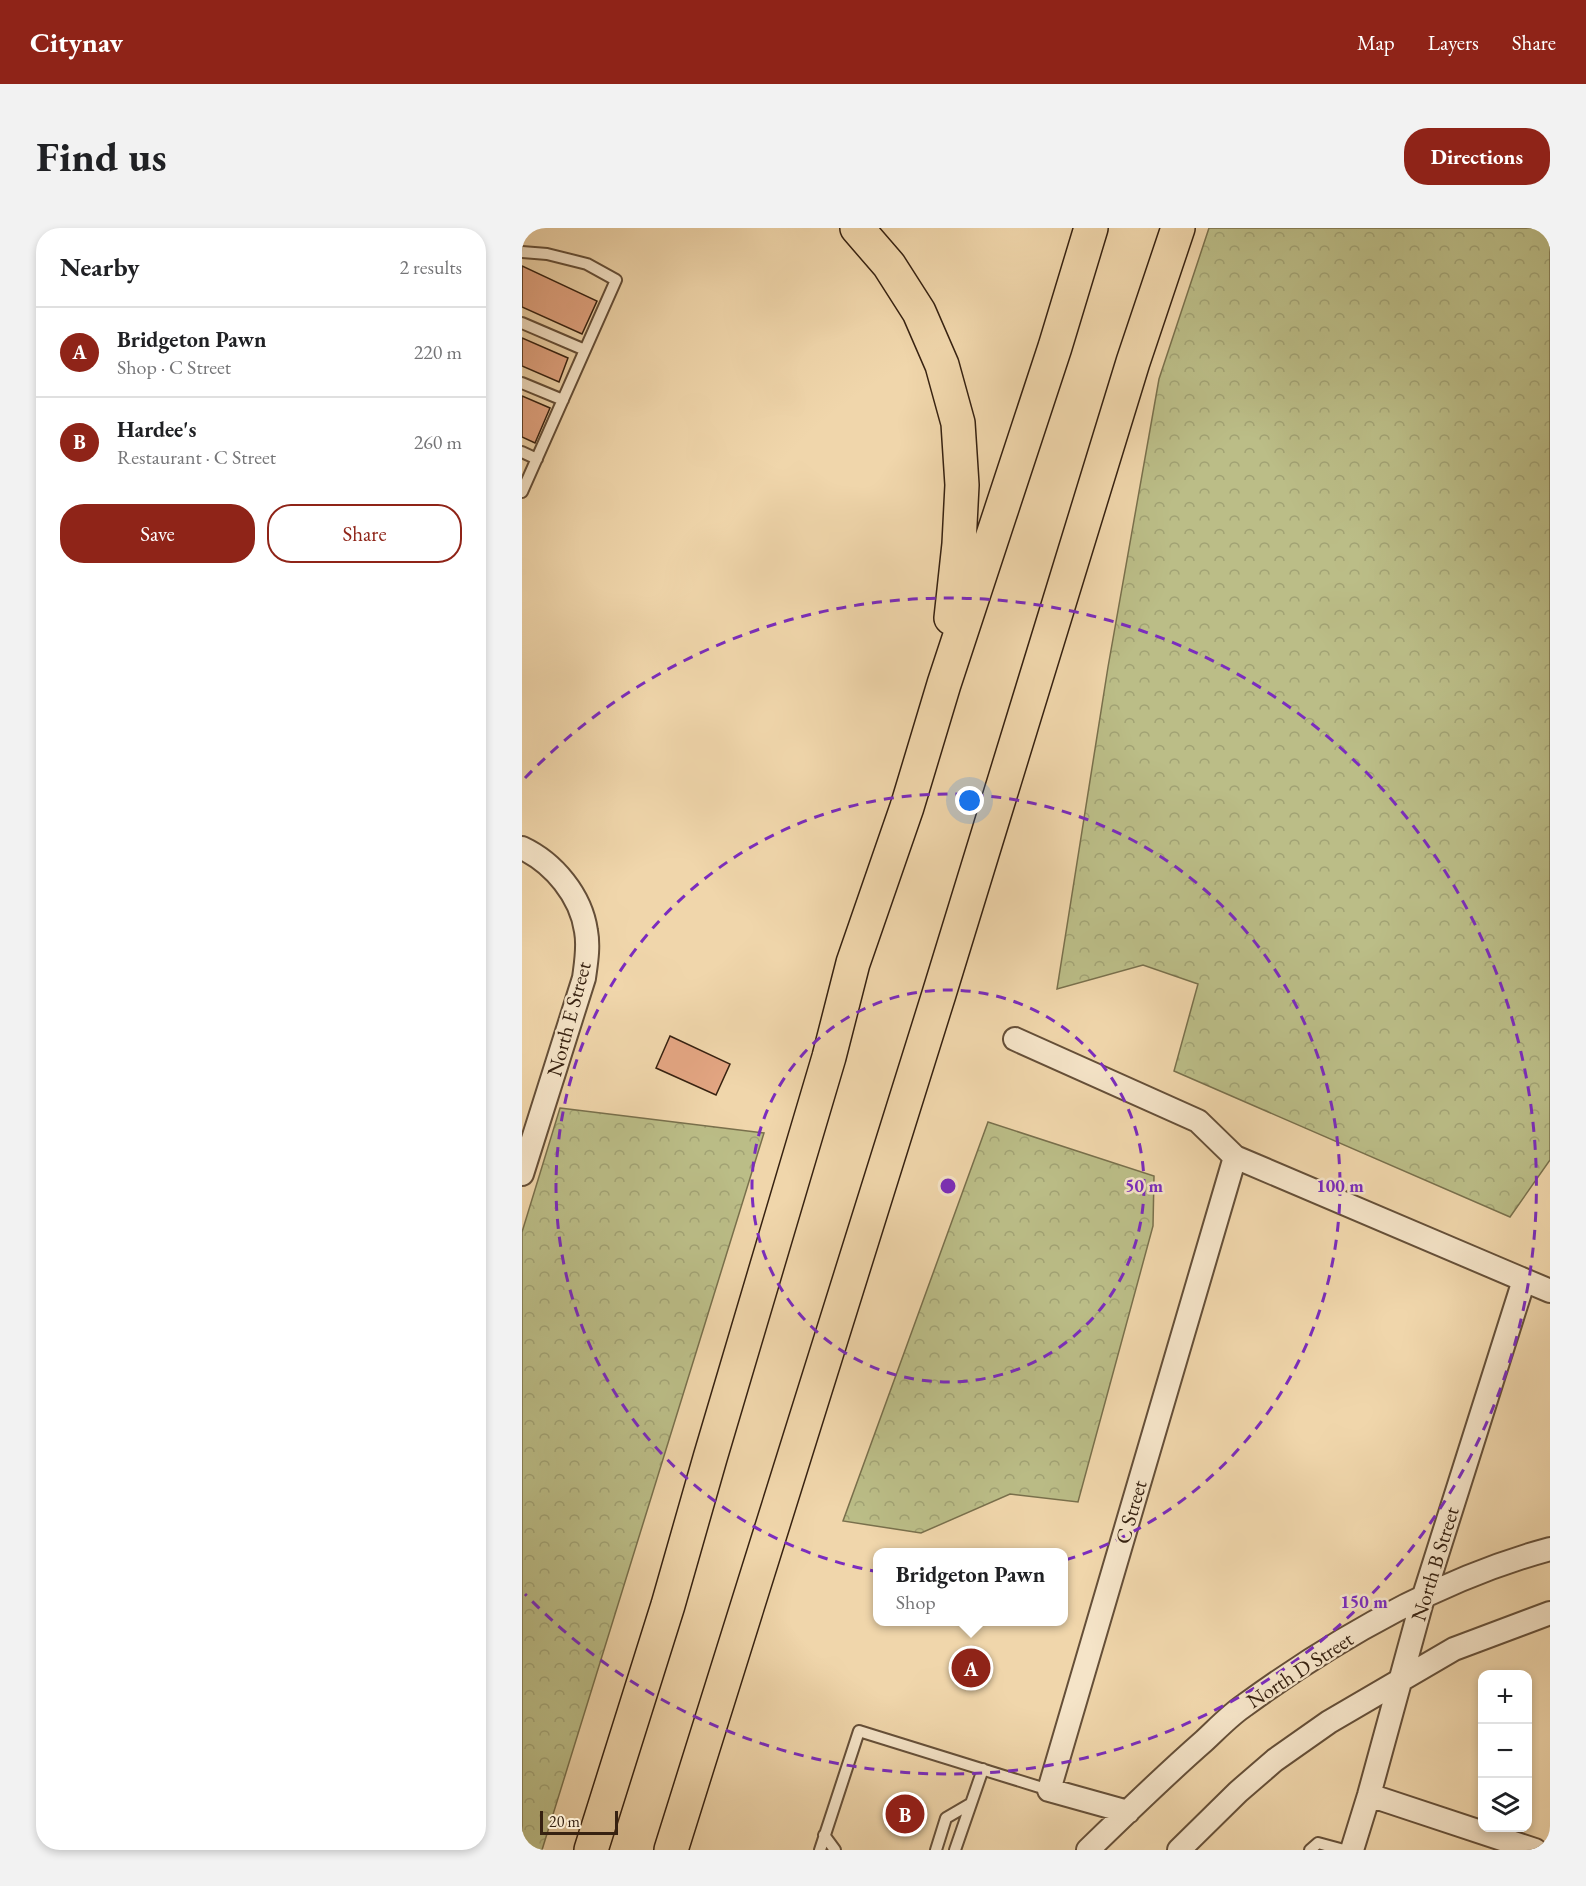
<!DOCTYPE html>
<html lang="en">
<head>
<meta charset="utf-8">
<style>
  :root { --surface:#fff; --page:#f2f2f2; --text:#202124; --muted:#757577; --line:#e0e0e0; --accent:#8f2418 }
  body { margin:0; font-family:"EB Garamond",serif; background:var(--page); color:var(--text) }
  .controls { position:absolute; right:18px; bottom:18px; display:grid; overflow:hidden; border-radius:12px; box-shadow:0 3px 9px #0003 }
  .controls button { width:54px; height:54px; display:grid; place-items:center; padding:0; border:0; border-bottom:2px solid var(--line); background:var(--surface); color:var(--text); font:30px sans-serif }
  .scale { position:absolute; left:18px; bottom:15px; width:78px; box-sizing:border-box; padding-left:6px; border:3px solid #372211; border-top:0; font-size:16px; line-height:21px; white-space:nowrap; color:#372211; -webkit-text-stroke:4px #f5e4c8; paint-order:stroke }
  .you { position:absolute; left:448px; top:573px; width:21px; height:21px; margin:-15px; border:4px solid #fff; border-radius:50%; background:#1a73e8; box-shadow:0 0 0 9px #1a73e833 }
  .badge { display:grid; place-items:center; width:39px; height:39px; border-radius:50%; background:var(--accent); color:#fff; font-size:20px; font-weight:700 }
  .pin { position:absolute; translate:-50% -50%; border:3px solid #fff; box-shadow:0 2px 6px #0006 }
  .popup { position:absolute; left:351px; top:1320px; width:195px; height:78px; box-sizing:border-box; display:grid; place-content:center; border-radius:12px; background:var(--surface); filter:drop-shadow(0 2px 4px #0005); font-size:20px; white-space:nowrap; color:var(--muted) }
  .popup b { font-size:22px; color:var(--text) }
  .popup::after { content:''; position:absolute; left:50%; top:100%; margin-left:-12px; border:12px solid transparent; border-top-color:var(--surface) }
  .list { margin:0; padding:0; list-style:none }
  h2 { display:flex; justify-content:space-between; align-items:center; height:78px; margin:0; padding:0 24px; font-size:26px }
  h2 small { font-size:20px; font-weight:400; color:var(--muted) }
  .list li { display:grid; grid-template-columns:39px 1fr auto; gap:18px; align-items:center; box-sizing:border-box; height:90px; padding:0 24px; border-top:2px solid var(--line) }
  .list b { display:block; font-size:22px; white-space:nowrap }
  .list p { margin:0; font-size:20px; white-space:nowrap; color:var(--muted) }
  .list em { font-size:20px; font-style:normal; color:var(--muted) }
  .actions { display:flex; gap:12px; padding:18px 24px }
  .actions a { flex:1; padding:14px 0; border:2px solid var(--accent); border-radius:24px; text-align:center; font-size:21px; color:var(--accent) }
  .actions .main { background:var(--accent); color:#fff }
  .icon { flex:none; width:33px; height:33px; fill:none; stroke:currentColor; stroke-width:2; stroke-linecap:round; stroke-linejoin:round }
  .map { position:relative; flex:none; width:1028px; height:1622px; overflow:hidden; border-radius:24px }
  header { display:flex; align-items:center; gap:36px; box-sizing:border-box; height:84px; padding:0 30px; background:var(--accent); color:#fff }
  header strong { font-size:28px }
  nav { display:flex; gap:33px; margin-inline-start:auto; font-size:21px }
  .intro { display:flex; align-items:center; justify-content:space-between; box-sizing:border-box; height:144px; padding:0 36px }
  h1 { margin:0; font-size:42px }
  .button { padding:15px 27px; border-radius:24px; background:var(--accent); color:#fff; font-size:21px; font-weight:700 }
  main { display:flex; gap:36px; padding:0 36px }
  aside { flex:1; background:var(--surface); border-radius:24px; box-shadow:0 3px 9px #0003 }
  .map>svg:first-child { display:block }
  .forest { fill:url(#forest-crowns); stroke:#79704c; stroke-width:1.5 }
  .building { fill:#e4a683; stroke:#372211; stroke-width:1.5 }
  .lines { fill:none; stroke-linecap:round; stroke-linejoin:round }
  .service-casing { stroke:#654f38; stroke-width:14 }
  .minor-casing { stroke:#654f38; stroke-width:26 }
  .motorway-casing { stroke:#372211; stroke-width:36 }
  .service { stroke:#f5e4c8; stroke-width:10 }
  .minor { stroke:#f5e4c8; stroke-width:22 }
  .motorway { stroke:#f0d6ab; stroke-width:33 }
  .ring { fill:none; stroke:#7b2cbf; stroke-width:3; stroke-dasharray:10 8 }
  .labels { text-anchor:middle; stroke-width:5; stroke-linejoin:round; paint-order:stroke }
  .street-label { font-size:21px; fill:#372211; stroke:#f5e4c8 }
  .centre { fill:#7b2cbf; stroke:#f5e4c8; stroke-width:3 }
  .ring-label { font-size:18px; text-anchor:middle; font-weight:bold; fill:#7b2cbf; stroke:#f5e4c8; stroke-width:5; stroke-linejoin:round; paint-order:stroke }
</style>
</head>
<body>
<header>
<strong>Citynav</strong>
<nav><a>Map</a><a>Layers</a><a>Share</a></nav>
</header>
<div class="intro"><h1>Find us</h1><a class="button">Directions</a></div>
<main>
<aside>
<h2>Nearby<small>2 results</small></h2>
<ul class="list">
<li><span class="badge">A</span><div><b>Bridgeton Pawn</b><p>Shop · C Street</p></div><em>220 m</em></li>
<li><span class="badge">B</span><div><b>Hardee's</b><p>Restaurant · C Street</p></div><em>260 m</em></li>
</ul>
<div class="actions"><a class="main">Save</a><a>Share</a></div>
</aside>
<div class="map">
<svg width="1028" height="1622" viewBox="0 0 1028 1622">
  <defs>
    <pattern id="forest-crowns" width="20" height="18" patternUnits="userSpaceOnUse" patternTransform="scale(1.5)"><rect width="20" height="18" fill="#bbbd87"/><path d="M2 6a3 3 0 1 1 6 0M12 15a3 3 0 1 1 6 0" fill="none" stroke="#a1a274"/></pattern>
  </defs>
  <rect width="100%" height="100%" fill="#f0d6ab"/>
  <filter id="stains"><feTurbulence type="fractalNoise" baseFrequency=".00333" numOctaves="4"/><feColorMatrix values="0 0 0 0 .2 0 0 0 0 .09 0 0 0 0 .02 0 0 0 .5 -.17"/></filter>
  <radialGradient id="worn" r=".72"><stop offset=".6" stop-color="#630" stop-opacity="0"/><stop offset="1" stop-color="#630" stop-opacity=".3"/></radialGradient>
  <path class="forest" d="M687,0H1028V932L988,989L652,843L676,756L621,737L535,761L586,439L637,151Z
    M38,880L242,905L20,1622H0V1004Z
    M466,894L632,948L631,998L556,1274L488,1266L399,1305L321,1293Z"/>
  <path class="building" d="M0,38L75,73L60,106L0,79Z
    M0,110L46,130L37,154L0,138Z
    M0,168L28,180L13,215L0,209Z
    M148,808L208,836L194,867L134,840Z"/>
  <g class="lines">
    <g class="service-casing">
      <path id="service" d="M0,24L25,26L65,36L94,52L0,264
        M0,95L63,122
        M0,155L41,172
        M0,224L15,231
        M302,1607L313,1622
        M298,1622L337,1503L527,1562
        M414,1622L424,1590L448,1576
        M433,1622L461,1541
        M788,1622L796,1615L822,1622"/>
    </g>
    <g class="minor-casing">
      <path id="minor" d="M0,620C32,635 59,668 64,703C67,719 64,735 62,750L0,946
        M493,811L676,893L713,929L1028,1063
        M847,1567L1013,1622
        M606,1584L527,1562L713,929
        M566,1622C604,1585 642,1548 682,1513C695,1501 708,1487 723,1477C815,1410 917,1351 1028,1321
        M657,1622L716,1564L753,1532L807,1494L932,1421L1028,1385
        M830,1622L847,1567L899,1377L1002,1052"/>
    </g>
    <g class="motorway-casing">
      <path id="motorway" d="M335,0L367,37L397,84L420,137L436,195L440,257L437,316L429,390
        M69,1622L146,1377L188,1230L307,829L331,735L385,579L422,456L533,119L569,0
        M149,1622L417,766L611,134L656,0"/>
    </g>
    <use href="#service" class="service"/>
    <use href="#minor" class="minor"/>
    <use href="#motorway" class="motorway"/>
  </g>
  <g class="ring">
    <circle cx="426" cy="958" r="196"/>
    <circle cx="426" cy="958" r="392"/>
    <path d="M3 550A588 588 0 1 1 3 1366"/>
  </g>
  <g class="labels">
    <g class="street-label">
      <text transform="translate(47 791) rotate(-75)" y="7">North E Street</text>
      <text transform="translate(609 1284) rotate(-74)" y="7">C Street</text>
      <text transform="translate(913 1336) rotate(-73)" y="7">North B Street</text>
      <text transform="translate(778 1442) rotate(-33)" y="7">North D Street</text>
    </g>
  </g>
  <circle cx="426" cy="958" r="9" class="centre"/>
  <g class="ring-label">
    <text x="622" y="964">50 m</text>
    <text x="818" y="964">100 m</text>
    <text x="842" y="1380">150 m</text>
  </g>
  <rect width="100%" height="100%" filter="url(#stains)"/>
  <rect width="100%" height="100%" fill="url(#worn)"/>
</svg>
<div class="controls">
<button>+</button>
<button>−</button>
<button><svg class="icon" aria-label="layers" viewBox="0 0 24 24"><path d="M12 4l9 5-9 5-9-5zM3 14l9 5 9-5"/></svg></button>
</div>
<div class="scale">20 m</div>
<div class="you"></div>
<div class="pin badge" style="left:449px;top:1440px">A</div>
<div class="popup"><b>Bridgeton Pawn</b>Shop</div>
<div class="pin badge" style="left:383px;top:1586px">B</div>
</div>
</main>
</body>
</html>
